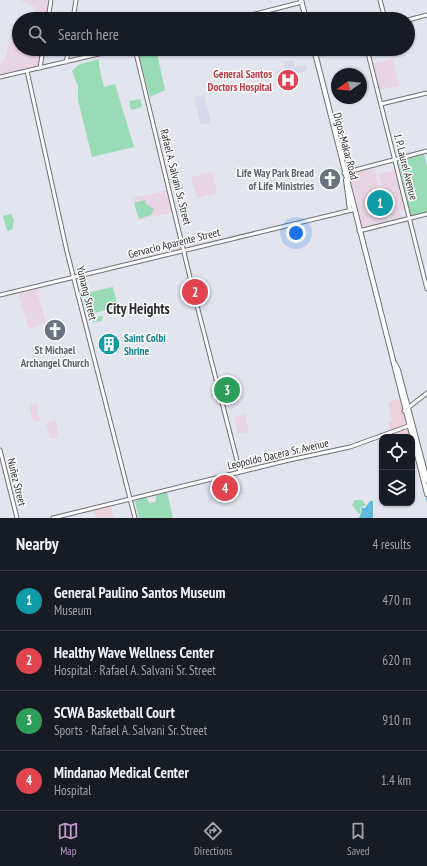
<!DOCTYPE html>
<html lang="en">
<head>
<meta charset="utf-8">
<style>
  :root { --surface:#171b24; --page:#20242c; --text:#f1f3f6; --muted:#9ea1a6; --line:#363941; --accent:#be97ca }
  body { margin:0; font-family:"PT Sans Narrow",sans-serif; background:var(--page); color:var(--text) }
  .controls { position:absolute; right:12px; bottom:12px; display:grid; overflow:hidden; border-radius:8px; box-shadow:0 1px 3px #0004 }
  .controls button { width:36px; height:36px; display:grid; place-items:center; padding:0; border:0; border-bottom:1px solid var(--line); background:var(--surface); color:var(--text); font:20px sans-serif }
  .compass { position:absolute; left:331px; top:68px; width:36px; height:36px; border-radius:50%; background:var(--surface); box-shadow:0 1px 3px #0004; rotate:256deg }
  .you { position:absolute; left:296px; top:233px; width:14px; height:14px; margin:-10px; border:3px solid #fff; border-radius:50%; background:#1a73e8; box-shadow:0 0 0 6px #1a73e833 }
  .badge { display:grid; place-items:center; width:26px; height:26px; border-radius:50%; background:var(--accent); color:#fff; font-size:13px; font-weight:700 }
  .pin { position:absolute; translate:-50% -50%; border:2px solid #fff; box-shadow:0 1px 4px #0006 }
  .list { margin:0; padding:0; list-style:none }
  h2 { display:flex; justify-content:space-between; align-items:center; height:52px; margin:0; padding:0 16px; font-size:17px }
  h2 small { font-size:13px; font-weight:400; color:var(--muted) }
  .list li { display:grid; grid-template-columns:26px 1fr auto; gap:12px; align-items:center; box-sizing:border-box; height:60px; padding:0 16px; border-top:1px solid var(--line) }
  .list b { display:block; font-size:15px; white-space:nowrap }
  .list p { margin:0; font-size:13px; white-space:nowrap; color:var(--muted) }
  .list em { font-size:13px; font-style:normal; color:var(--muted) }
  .icon { flex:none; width:22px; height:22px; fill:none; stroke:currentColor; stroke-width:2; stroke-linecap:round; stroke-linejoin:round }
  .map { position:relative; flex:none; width:427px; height:518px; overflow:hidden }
  .search { position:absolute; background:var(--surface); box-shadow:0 1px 3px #0004; left:12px; right:12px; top:12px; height:44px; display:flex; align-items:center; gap:10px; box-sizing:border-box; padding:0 14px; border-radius:22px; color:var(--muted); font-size:15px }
  .sheet { height:292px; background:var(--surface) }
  nav { display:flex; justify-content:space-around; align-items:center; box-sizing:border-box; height:56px; border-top:1px solid var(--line); background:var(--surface); font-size:11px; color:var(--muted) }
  nav a { display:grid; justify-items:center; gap:2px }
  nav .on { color:var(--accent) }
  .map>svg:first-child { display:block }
  .commercial { fill:#ecd3db }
  .built { fill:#d5d9ea }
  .education { fill:#e8d4e3 }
  .green { fill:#99dbb6 }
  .water { fill:#61b9db }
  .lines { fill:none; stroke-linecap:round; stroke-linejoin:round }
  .stream { stroke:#61b9db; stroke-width:1 }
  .secondary-casing { stroke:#6c6f77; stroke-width:5 }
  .primary-casing { stroke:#6c6f77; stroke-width:6 }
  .secondary { stroke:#fff; stroke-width:3 }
  .primary { stroke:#fff; stroke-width:4 }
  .labels { text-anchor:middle; stroke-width:3; stroke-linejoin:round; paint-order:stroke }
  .health-label { font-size:11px; font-weight:bold; fill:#be3a42; stroke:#fff; text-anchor:end }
  .street-label { font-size:11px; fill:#2c2d30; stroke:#fff }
  .worship-label { font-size:11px; font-weight:bold; fill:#5b616d; stroke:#fff; text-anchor:end }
  .culture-label { font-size:11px; font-weight:bold; fill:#0d838f; stroke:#fff; text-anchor:start }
  .district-label { font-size:15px; font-weight:bold; fill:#2c2d30; stroke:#fff }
</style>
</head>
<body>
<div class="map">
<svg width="427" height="518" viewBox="0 0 427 518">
  <rect width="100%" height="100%" fill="#e2e4ee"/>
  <path class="commercial" d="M181,241L182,249L169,252L167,244Z
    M400,399L406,426L391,431L388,422L392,421L388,402Z
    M407,428L410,437H397L396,432Z
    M111,506L114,518H96L93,510Z"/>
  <path class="built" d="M293,60L295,67L305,65L307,68L306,71L295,74L298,87L281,91L276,71L285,69L283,62Z
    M204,95L211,123L201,125L194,97Z
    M239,474L245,494L209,503L204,482Z"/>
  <path class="education" d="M20,0H49L46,19L36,18V8Z
    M12,29L19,30V49H42L39,67L0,75V64L6,56Z
    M393,59L400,86L379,90L372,64Z
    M374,168L388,221L363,228L349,173Z
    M395,170L405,210L400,211L402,218L391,221L378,174Z
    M212,172L217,193L197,198L191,177Z
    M169,190L174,212L138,220L133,198Z
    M36,287L46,323L29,329L18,292Z
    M36,404L40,421L34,423L29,406Z
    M245,414L249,432L238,434L234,417Z
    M56,420L58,437L50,439L46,423Z"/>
  <path class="green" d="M137,49H156L165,90L150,97Z
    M99,59V66L104,87L115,84L134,147L92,157L78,100V86L72,71L78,65Z
    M140,99L142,107L131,110L129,101Z
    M424,154L427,167V212L411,216L398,161Z
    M145,200L146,204L154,209L151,215L139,219L134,203Z
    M11,214L14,220L12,229L7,231L3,216Z
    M113,287L118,307L87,315L82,294Z
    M103,316L102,321L95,322L90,321L92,317Z
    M167,492L173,518H139L135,501L146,497L149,503L155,502L157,495Z
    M355,500H362L366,505L360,508L361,512L359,514L352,505Z"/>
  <path class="water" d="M370,501H373V518H359L362,511L361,508H365Z"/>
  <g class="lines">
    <path class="stream" d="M425,494L427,501"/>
    <g class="secondary-casing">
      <path id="secondary" d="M380,0L385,19
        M48,19L51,0
        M73,19L76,0
        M236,19L302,2
        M408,20L427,15
        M135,49L194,294L240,472
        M367,49L427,289
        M66,62L69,49
        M40,68L43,49
        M27,71L67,252L135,518
        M0,77L120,49
        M381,104L427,93
        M344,173L427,151
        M359,231L427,214
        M0,295L352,210
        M404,411L427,393
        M0,450L17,518
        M53,518L285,461L350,447L411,425"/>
    </g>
    <g class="primary-casing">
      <path id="primary" d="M301,0L306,19
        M314,49L427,494
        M346,180L350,210
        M395,364L398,370L426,476L425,481"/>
    </g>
    <use href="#secondary" class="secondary"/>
    <use href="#primary" class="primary"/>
  </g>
  <defs>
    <g id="hospital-disc" transform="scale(1.15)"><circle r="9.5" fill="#e0444e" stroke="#fff"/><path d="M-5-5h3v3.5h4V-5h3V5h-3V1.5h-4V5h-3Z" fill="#fff"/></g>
    <g id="church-disc" transform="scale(1.15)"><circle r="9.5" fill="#6b7280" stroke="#fff"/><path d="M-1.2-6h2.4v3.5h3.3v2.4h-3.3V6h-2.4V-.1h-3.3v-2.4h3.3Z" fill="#fff"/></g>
    <g id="building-disc" transform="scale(1.15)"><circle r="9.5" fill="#0f9aa8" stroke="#fff"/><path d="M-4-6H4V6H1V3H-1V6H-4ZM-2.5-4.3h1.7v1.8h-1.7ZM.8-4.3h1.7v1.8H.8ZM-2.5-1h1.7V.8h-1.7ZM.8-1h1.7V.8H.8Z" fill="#fff"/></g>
  </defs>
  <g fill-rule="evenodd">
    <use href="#hospital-disc" x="288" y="80"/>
    <use href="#church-disc" x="330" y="179"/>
    <use href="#church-disc" x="55" y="330"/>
    <use href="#building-disc" x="109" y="344"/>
  </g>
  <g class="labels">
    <g class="health-label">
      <text x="272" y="78">General Santos<tspan x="272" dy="13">Doctors Hospital</tspan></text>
    </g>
    <g class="street-label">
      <text transform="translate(346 146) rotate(75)" y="4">Digos-Makar Road</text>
      <text transform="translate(406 167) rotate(76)" y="4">J. P. Laurel Avenue</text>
      <text transform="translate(176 177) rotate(76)" y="4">Rafael A. Salvani Sr. Street</text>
      <text transform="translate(174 243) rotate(-14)" y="4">Gervacio Aparente Street</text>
      <text transform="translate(87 293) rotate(76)" y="4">Yumang Street</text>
      <text transform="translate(278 454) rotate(-13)" y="4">Leopoldo Dacera Sr. Avenue</text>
      <text transform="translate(17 482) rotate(76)" y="4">Nuñez Street</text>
    </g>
    <g class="worship-label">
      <text x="314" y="177">Life Way Park Bread<tspan x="314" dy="13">of Life Ministries</tspan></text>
      <text x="55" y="354" text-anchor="middle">St Michael<tspan x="55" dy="13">Archangel Church</tspan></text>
    </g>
    <g class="culture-label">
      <text x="124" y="342">Saint Colbi<tspan x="124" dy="13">Shrine</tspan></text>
    </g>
    <g class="district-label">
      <text x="138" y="314">City Heights</text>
    </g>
  </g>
</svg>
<div class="controls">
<button><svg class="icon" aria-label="locate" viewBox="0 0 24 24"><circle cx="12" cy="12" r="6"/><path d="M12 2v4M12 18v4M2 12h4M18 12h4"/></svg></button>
<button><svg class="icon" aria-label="layers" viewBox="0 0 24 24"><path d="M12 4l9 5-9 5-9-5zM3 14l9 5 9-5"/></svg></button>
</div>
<svg class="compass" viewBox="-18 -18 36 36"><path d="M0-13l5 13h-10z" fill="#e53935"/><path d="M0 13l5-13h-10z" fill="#9ea1a6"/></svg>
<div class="you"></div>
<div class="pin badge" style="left:380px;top:203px;background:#0f9aa8">1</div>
<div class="pin badge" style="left:195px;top:292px;background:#e0444e">2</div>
<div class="pin badge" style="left:227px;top:390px;background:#2e9e5b">3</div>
<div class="pin badge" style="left:225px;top:488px;background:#e0444e">4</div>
<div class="search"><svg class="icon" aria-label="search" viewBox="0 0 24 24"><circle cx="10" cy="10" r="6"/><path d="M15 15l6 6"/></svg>Search here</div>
</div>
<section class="sheet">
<h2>Nearby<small>4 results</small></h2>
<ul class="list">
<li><span class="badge" style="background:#0f9aa8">1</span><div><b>General Paulino Santos Museum</b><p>Museum</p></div><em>470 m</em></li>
<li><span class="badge" style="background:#e0444e">2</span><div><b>Healthy Wave Wellness Center</b><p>Hospital · Rafael A. Salvani Sr. Street</p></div><em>620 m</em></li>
<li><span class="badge" style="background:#2e9e5b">3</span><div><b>SCWA Basketball Court</b><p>Sports · Rafael A. Salvani Sr. Street</p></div><em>910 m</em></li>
<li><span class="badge" style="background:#e0444e">4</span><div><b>Mindanao Medical Center</b><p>Hospital</p></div><em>1.4 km</em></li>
</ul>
</section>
<nav>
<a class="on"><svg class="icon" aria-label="map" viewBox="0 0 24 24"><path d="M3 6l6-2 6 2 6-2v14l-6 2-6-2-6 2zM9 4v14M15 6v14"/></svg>Map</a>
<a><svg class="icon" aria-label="directions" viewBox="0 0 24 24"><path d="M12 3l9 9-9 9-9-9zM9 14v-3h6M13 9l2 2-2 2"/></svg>Directions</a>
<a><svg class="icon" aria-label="saved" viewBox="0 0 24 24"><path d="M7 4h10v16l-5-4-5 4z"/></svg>Saved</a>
</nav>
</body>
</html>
